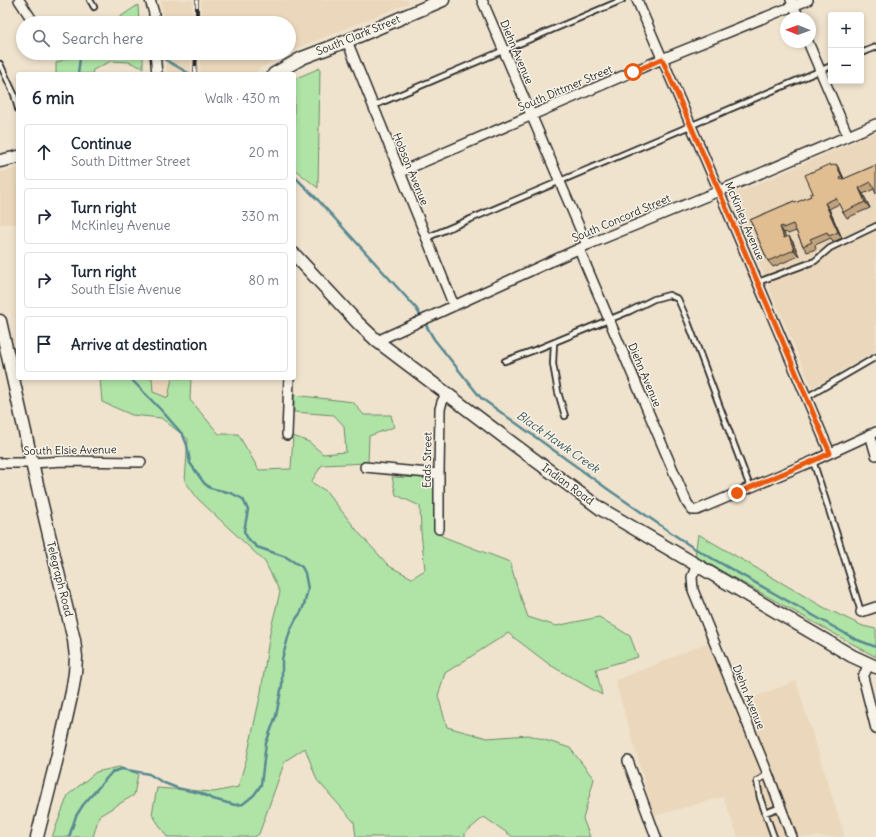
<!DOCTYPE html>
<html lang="en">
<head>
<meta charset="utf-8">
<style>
  :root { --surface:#fff; --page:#f2f2f3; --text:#1f2937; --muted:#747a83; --line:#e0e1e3 }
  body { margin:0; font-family:Delius,sans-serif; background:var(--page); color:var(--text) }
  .controls { position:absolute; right:12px; top:12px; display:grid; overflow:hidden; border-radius:4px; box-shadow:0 2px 6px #0003 }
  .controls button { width:36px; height:36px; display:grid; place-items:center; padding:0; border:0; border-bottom:1px solid var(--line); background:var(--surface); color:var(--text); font:20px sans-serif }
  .compass { position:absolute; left:780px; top:12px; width:36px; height:36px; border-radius:50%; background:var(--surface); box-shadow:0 2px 6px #0003; rotate:271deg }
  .stop { position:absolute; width:12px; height:12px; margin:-9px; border:3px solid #ea580c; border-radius:50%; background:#fff }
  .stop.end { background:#ea580c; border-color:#fff; box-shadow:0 1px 4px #0008 }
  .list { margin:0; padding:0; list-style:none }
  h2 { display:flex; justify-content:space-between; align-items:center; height:52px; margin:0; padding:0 16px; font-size:17px }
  h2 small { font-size:13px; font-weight:400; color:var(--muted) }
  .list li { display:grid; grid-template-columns:26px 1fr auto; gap:12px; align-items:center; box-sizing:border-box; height:56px; margin:0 8px 8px; padding:0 8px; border:1px solid var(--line); border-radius:4px }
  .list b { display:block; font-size:15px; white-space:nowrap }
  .list p { margin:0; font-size:13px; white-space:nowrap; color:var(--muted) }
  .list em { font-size:13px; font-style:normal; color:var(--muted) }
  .icon { flex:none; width:22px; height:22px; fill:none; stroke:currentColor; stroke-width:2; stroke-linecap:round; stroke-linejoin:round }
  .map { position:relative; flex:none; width:876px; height:837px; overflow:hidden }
  .search { position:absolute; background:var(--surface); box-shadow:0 2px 6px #0003; left:16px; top:16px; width:280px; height:44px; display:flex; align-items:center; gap:10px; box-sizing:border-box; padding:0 14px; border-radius:22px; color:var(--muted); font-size:15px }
  .panel { position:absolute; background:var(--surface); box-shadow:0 2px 6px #0003; left:16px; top:72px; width:280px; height:308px; border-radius:4px }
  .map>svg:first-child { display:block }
  .built { fill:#ebd8bc }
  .green { fill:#afe4a6; stroke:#6d8868 }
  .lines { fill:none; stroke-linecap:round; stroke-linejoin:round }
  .stream { stroke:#598991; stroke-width:2.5 }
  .service-casing { stroke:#2b2b2b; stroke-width:8 }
  .minor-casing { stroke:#2b2b2b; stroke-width:12 }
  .tertiary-casing { stroke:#2b2b2b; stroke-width:15 }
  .service { stroke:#f7f3e8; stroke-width:4.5 }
  .minor { stroke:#f7f3e8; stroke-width:9 }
  .tertiary { stroke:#f7f3e8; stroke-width:12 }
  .rail-casing { stroke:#2b2b2b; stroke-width:4 }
  .rail { stroke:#f7f3e8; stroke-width:2.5; stroke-dasharray:8; stroke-linecap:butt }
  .wall { fill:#c1a37e; stroke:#2b2b2b }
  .shaded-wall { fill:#9d8566; stroke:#2b2b2b }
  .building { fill:#e0be92; stroke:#2b2b2b }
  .route { stroke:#ea580c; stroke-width:5 }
  .labels { text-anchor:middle; stroke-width:3; stroke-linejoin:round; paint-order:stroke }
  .street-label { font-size:11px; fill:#2b2b2b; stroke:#f7f3e8 }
  .water-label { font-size:12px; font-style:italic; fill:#425a5e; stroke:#f7f3e8 }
</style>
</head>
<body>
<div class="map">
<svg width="876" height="837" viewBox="0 0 876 837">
  <rect width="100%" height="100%" fill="#f0e3ce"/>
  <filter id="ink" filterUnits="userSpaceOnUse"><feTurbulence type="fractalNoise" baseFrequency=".025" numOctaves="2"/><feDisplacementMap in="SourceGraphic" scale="8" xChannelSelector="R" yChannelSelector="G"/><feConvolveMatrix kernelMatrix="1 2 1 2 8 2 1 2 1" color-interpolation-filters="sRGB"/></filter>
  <g filter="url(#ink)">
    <path class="built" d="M161,0H193L192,23H164Z
      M201,0H408L409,3L305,45L289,53V23H201Z
      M166,53H191V74H167Z
      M200,53H289L269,63L253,74H200Z
      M876,132V351L812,388L730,196Z
      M18,168V224H0V172Z
      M110,378H181L180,403Z
      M708,642L733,705L796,681L845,837H738L723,797L654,816L615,680L652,666Z"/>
    <path class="green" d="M138,5L139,23H111Z
      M71,53H143V68L129,62L111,61L93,70L92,74H56V63L67,58Z
      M320,68L318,188L294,169V79Z
      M100,378H152L153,392L168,398L172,378H191L190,400L219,434H238L259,470L291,469L293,436L309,442L323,454L346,452L344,426L334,415L294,412V395L353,402L364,415H391L394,427L369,436L368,463L322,465L311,482L326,491L359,533L389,566L412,578L425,570L421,532L420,506L396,495L392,477L435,478L434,531L444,537L510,562L517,587L528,617L556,626L599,617L630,636L638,657L596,669L602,695L550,665L508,633L445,673L438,696L447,727L487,738L529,735L570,748L594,779L583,819L590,837H513L484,817L465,833V837H356L354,822L317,780L305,748L285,761L259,834L254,837H167L152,814L157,788L214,792L238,787L247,757L261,692L270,632L280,592L265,562L198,499L185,481L188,439L161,418L132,415L102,402Z
      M698,534L825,608L863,626L876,629V657L695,556Z
      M119,767L138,774L134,795L99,816L93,837H52L68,795L96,772Z"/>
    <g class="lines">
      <path class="stream" d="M157,55L190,74
        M78,74L80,58L85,53
        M294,176L318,200L416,308L434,339L481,398L609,490L692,547L855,639L876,647
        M69,837L76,816L83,805L112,772L122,769L149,774L162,782L177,788L200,793L213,799L235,805L243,804L254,795L261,785L266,743L276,716L282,685V659L290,631L296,619L301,612L304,605L308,589L305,573L302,567L286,557L257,547L248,539L244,531L248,510L243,499L231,493L210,488L204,483L190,463L187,445L183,435L162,411L130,378"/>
      <g class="service-casing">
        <path id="service" d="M90,0L94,7
          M861,53L876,47
          M0,64L14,94L18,109
          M373,106L622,0
          M426,238L831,66
          M758,282L815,261L830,248L876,226
          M554,343L553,364L558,392L565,416
          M505,361L540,348L630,311L654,299L669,295L678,299L688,322L750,487
          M807,397L876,357
          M813,461L838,538L861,612
          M768,774L757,781L760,798L774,837
          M765,813L781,807"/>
      </g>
      <g class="minor-casing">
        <path id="minor" d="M19,0L34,23
          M150,0L154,13V23
          M482,0L587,245
          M637,0L719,191L830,453
          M791,0L799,18
          M347,41L454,306
          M808,42L848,136
          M155,53L157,74
          M400,172L662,59L808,0
          M579,249L687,503L692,510H697L813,461L876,432
          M377,341L587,245L719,191L876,124
          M870,434L876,455
          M287,435L289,378
          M0,463H32L64,461L141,462
          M365,467L439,474
          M439,529V474L440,409L442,402L447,393
          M697,565L692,577L693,590L768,774L792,837
          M861,612L876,607
          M869,664L863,677L876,729
          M628,761L656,837"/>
      </g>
      <g class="tertiary-casing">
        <path id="tertiary" d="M274,74L302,58L347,41L443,0
          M0,161L18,157
          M294,254L358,323L377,341L512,443L601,509L852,656L876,667
          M0,321L32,463L74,640L76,657L75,673L72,692L59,750L37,837"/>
      </g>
      <use href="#service" class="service"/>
      <use href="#minor" class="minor"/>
      <use href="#tertiary" class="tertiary"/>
      <g class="rail-casing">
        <path id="rail" d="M197,23V0
          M195,74L196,53"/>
      </g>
      <use href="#rail" class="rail"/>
    </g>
    <path class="wall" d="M876,165L874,189L863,194L870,208L847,218L843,212L839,204L829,209L842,238L833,242L831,238L815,245L816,249L807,252L803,246L796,231L788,234L786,232L784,233L786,237L793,242L799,256L773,267L768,261L750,220L794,201L796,203L811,196L831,166L840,170L844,179Z"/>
    <path class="shaded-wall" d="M836,164L840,170L846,183L842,177Z
      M859,188L863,194L870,208L865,202Z
      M825,203L829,209L842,238L838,232Z
      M780,227L784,233L789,244L784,238Z
      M789,236L793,242L799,256L794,250Z"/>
    <path class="building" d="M830,164L831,166L836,164L842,177L840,178L841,180L876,165V194L871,182L859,188L865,202L843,212L836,198L825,203L838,232L829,236L827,232L810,239L812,242L803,246L793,224L783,228V226L780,227L784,238L789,236L794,250L768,261L750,220L794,201L795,203L811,196L810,194L813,193L805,175Z"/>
  </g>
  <g class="lines" filter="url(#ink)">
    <path class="route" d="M633,72L662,59L719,191L830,453L813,461L737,493"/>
  </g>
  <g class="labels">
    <g class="street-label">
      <text transform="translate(358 35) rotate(-22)" y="4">South Clark Street</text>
      <text transform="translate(517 52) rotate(67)" y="4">Diehn Avenue</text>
      <text transform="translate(565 88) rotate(-23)" y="4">South Dittmer Street</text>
      <text transform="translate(411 169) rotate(68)" y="4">Hobson Avenue</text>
      <text transform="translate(621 218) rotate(-23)" y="4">South Concord Street</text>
      <text transform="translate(745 221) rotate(67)" y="4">McKinley Avenue</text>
      <text transform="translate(645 375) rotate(67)" y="4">Diehn Avenue</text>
      <text transform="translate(70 450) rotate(-1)" y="4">South Elsie Avenue</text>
      <text transform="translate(427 460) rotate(-89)" y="4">Eads Street</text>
      <text transform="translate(568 484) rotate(36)" y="4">Indian Road</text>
      <text transform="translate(60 579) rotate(76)" y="4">Telegraph Road</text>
      <text transform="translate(749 697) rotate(68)" y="4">Diehn Avenue</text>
    </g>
    <g class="water-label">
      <text transform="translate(558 442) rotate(35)" y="4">Black Hawk Creek</text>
    </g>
  </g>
</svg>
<div class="controls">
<button>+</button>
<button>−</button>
</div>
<svg class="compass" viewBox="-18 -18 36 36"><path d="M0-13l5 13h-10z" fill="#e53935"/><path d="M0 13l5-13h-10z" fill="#747a83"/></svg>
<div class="stop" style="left:633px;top:72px"></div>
<div class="stop end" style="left:737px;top:493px"></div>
<div class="search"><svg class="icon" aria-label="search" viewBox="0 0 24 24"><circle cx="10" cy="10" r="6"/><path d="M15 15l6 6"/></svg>Search here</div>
<section class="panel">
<h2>6 min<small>Walk · 430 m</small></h2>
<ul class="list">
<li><svg class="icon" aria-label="ahead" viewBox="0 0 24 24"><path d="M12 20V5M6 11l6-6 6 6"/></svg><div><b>Continue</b><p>South Dittmer Street</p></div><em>20 m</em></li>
<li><svg class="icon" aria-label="right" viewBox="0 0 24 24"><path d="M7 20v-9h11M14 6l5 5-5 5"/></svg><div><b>Turn right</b><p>McKinley Avenue</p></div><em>330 m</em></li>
<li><svg class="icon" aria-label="right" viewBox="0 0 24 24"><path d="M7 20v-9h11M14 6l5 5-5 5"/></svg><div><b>Turn right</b><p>South Elsie Avenue</p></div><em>80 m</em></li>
<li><svg class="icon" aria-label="arrive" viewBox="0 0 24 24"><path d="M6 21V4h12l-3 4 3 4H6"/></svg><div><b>Arrive at destination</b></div></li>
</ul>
</section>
</div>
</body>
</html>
